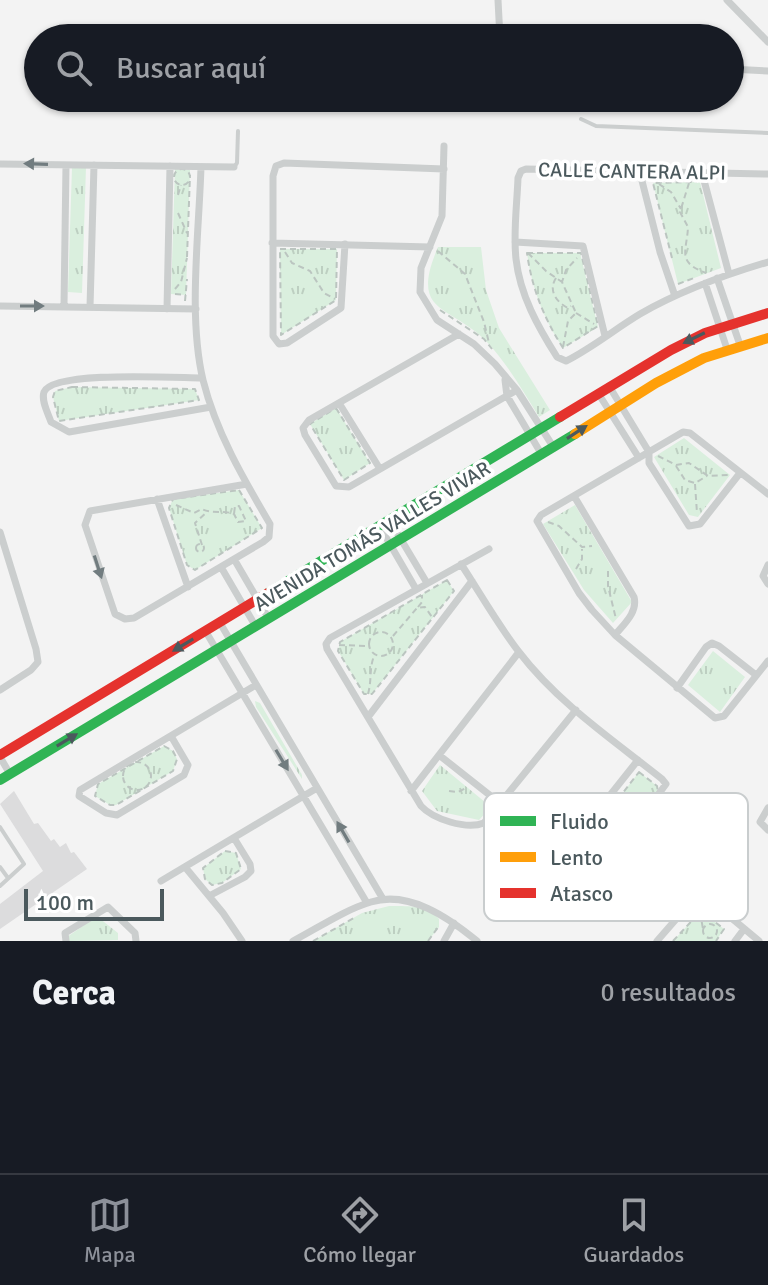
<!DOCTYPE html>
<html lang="es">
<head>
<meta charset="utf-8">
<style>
  :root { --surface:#171b24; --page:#20242c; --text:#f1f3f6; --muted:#9ea1a6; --line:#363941; --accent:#8c9099 }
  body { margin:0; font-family:Signika,sans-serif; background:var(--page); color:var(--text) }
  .scale { position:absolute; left:24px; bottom:20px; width:140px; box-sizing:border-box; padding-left:8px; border:4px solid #4b595d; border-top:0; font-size:22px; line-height:28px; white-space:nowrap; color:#4b595d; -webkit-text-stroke:6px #fff; paint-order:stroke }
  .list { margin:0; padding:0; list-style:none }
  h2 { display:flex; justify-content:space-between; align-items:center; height:104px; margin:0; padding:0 32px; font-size:34px }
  h2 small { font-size:26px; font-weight:400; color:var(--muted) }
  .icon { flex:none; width:44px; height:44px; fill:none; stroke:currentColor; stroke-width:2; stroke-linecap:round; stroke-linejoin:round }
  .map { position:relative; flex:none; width:768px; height:941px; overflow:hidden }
  .search { position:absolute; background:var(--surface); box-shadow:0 2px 6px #0004; left:24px; right:24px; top:24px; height:88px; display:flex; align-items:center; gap:20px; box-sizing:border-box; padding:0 28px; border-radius:44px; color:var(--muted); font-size:30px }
  .sheet { height:232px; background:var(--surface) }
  nav { display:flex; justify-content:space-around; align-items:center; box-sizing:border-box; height:112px; border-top:2px solid var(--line); background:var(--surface); font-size:22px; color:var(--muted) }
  nav a { display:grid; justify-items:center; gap:4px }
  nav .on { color:var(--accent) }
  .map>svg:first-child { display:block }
  .park { fill:url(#park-tufts) }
  .building { fill:#dcdcdd }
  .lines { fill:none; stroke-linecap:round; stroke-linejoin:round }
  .path { stroke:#bbc5c0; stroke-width:2; stroke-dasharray:6 4; stroke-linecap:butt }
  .lane { stroke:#cbcece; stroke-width:4 }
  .street { stroke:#cbcece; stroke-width:7 }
  .fast { stroke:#30b455; stroke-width:10 }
  .slow { stroke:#ff9f0a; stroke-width:10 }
  .jam { stroke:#e5322d; stroke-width:10 }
  .oneway { fill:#717c7f }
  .oneway2 { fill:#4b595d }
  .labels { text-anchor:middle; stroke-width:7; stroke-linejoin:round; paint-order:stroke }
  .street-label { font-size:20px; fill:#4b595d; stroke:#fff }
  .key { fill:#fff; stroke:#c9cdce; stroke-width:2 }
  .key-label { font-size:22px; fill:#4b595d }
</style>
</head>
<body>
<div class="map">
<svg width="768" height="941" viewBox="0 0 768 941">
  <defs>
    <pattern id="park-tufts" width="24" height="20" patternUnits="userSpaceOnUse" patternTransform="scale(2)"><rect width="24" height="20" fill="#daefde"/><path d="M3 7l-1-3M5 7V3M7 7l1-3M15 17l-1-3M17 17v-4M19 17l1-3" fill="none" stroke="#bdcfc1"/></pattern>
  </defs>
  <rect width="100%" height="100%" fill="#f3f3f3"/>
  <path class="park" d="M72,167H86L82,293L68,292Z
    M175,169L190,170L186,295L171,294Z
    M700,182L721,268L678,284L653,183Z
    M438,247H481L486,290L499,328L550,410L539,417C523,391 507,363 486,341C449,304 409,315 438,247Z
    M280,249H337L336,300L281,335Z
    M527,253H580L598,327L563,348C543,318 532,289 527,253Z
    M72,387L195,389L199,400L59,421L53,397L55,391Z
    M336,408L370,463L344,480L310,424Z
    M684,438L730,475L698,517L689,515L654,457Z
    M239,490L262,528L195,570L187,565L169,508L173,499Z
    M575,505L632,602L613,623L584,590L543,524Z
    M447,580L454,591L372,694H364L338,651L340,642Z
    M713,651L745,677L720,712L688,685Z
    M255,701L260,703L302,775V779L256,707Z
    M164,746L173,751L177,759L173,771L116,805H110L95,796L98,784Z
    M440,765L491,807L479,820L437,811L422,791Z
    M639,772L657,786L658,792L579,893L559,875Z
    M225,851L236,853L241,869L222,883L212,885L205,879L203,868Z
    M389,906C407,906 428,905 439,919V927L428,941H313L362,913Z
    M701,911L724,929L716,941H673Z
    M99,918L118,933V940L68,941L67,937L93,919Z"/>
  <path class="building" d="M14,791L34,824L38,823L51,841L54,839L60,847L66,843L71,853L74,852L87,869L0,929V904L43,871L0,804Z"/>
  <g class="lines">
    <path class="path" d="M174 177a8 8 0 1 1 16 0a8 8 0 1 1-16 0Z
      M689,183L680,212L688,227C687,251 676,262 706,273
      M659,184L671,192L681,209
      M178,195L181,185
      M178,213L187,233
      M280,249H337L336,300L281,335Z
      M438,251L465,274L484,322L489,343
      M285,252L292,263L310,271L324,293L335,299
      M527,253H581L598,326L563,348C544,318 532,289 527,253Z
      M528,253L546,271L562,282
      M187,257L190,175
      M672,258L653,183L697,182
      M556,278C548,290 556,302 568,308L571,306
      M678,284L694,278
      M175,289L181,282L187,258
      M175,294L186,295
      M185,301L187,279
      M440,310L484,339L492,349
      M576,313L594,324
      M563,347L568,321L576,313L562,282L566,270L577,258
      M72,387L195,389L199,400L59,421L53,397L55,391Z
      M336,408L370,463L344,480L310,424Z
      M658,456L676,465L689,463L708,476L729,475
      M676,466L685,480L695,483L707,476
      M695,484L697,513
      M239,490L262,528L195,570L187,565L169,508L173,499Z
      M176,505L194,513L202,509C211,514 224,510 234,514L238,522L246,521L239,506H235L234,514
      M548,522L559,526L582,547L592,546
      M196 548a4 4 0 1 1 8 0a4 4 0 1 1-8 0Z
      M202,545L195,523L207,512
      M576,569L582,559V549
      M608,571V586L616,619
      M447,580L454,591L372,694H364L338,651L340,642Z
      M418,607L422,602V595
      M369 644a12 12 0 1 1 24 0a12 12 0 1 1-24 0Z
      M393,636L417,608L425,607L432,617
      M339,645L368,646
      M368,694C372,680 369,669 374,656
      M164,746L173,751L177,759L173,771L116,805H110L95,796L98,784Z
      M123 776a14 14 0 1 1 28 0a14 14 0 1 1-28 0Z
      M639,772L657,786L658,792L579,893L559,875Z
      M449,791L458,792L466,788
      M589,839L604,827L614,807
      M225,851L236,853L241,869L222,883L212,885L205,879L203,868Z
      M566,867L581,859L585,843
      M700,912L703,929
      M703 931a7 7 0 1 1 14 0a7 7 0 1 1-14 0Z
      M313,941L354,918
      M428,941L439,926
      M673,941L701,911L724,929L716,941"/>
    <path class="lane" d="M581,119L596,126L768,133
      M234,167L237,163L238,131
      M0,827L24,864L0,886
      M0,867L8,878"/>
    <path class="street" d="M498,0L500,38
      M727,0L768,42
      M730,69L768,71
      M444,146L442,216L421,268L420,292L437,320L474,344L495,364L517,390L554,448
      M0,164L234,167
      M201,167C199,233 188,317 203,380C216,432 243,478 270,524L269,537L263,542L134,618L125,619L115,614L85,525L90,511L247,484
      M640,173L660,252L675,296
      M702,173L729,274
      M768,174L526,169L521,171L518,178C517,205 513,233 516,259C520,295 538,327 557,357L566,361C592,348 615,329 640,314C680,291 724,275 768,262
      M515,242L583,246L605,336
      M272,243L430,247
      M345,244L341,308L287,343L279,344L273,336V176L276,166L284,163L444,169
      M717,278L740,345
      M705,283L727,349
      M0,306L196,309
      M64,306L66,165
      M90,307L94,165
      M167,309L170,166
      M459,334L309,420L303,428L305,435L336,486L349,487L517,390
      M202,378C178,378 53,370 44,392C41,401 48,413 51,422L69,432L211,407
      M505,380L507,396L542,455
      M609,386L649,452V463L689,526L700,524L740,473
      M598,393L639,458
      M339,403L380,469
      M768,494L690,433L683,432L541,515L537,521L579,593L592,610L615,635L715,718L724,716L768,661
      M574,496L634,597C638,612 624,624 615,635
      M157,499L188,587
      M390,521L427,583
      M380,527L416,589
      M0,532L36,649L38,662L31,670L0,690
      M489,549L330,638L326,644L327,649L421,806C433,819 466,830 484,823L576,710
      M234,559L269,619
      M461,564C480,593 498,625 519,652C558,703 613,740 662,779L666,784L584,896L577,899L551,880L549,872L638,760
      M768,565L763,576L768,584
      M221,567L256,627
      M220,623L383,899
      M206,632L367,903
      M677,688L706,647L712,643L719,646L756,675
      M368,717L472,581
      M171,736L188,765L184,775L117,815L106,813L79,796L80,790L256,685
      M439,755L501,804
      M0,757L10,774
      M411,791L519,652
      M768,808L760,822L768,830
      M185,867L223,913L242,941
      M161,881L317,788
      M209,896L245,877L251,871L250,864L234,838
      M66,941L65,933L108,907L135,933L136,941
      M293,941C318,928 344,910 371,902C409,890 449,918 477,941
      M444,941L454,923
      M657,941L698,894L705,896L759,941
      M735,941L744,929"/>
    <path class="fast" d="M268,593L560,417
      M0,780L575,434"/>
    <path class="slow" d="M575,434L656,383L704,358L768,338"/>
    <path class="jam" d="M560,417L671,350L705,333L768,313
      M0,755L268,593"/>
  </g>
  <defs><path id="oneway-solid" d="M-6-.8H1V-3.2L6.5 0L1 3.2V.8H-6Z" transform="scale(2)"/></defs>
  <g class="oneway">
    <use href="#oneway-solid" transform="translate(36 164) rotate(-178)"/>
    <use href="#oneway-solid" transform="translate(32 306)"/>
    <use href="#oneway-solid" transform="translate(98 567) rotate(72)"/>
    <use href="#oneway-solid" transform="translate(282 760) rotate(59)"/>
    <use href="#oneway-solid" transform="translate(343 832) rotate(-120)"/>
  </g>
  <g class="oneway2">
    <use href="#oneway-solid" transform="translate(694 338) rotate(154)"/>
    <use href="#oneway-solid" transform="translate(577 432) rotate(-33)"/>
    <use href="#oneway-solid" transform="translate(183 645) rotate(149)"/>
    <use href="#oneway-solid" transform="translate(67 740) rotate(-31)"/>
  </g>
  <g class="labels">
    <g class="street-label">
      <text transform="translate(632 171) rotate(1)" y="7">CALLE CANTERA ALPI</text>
      <text transform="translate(372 536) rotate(-31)" y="7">AVENIDA TOMÁS VALLES VIVAR</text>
    </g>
  </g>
  <rect x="484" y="793" width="264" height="128" rx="12" class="key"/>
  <rect x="500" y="816" width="36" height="10" fill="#30b455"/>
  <rect x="500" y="852" width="36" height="10" fill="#ff9f0a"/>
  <rect x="500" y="888" width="36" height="10" fill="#e5322d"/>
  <g class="key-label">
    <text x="550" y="829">Fluido</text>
    <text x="550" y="865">Lento</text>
    <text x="550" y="901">Atasco</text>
  </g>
</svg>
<div class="scale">100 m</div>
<div class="search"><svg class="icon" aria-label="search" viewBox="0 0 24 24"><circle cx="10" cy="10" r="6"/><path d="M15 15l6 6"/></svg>Buscar aquí</div>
</div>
<section class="sheet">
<h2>Cerca<small>0 resultados</small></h2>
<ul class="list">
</ul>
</section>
<nav>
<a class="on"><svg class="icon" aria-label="map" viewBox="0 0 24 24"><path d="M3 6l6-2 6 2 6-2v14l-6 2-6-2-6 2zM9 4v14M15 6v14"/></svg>Mapa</a>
<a><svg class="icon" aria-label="directions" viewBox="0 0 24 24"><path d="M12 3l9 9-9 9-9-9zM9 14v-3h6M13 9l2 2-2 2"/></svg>Cómo llegar</a>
<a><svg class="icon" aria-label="saved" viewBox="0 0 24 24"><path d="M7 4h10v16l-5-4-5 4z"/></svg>Guardados</a>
</nav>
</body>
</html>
